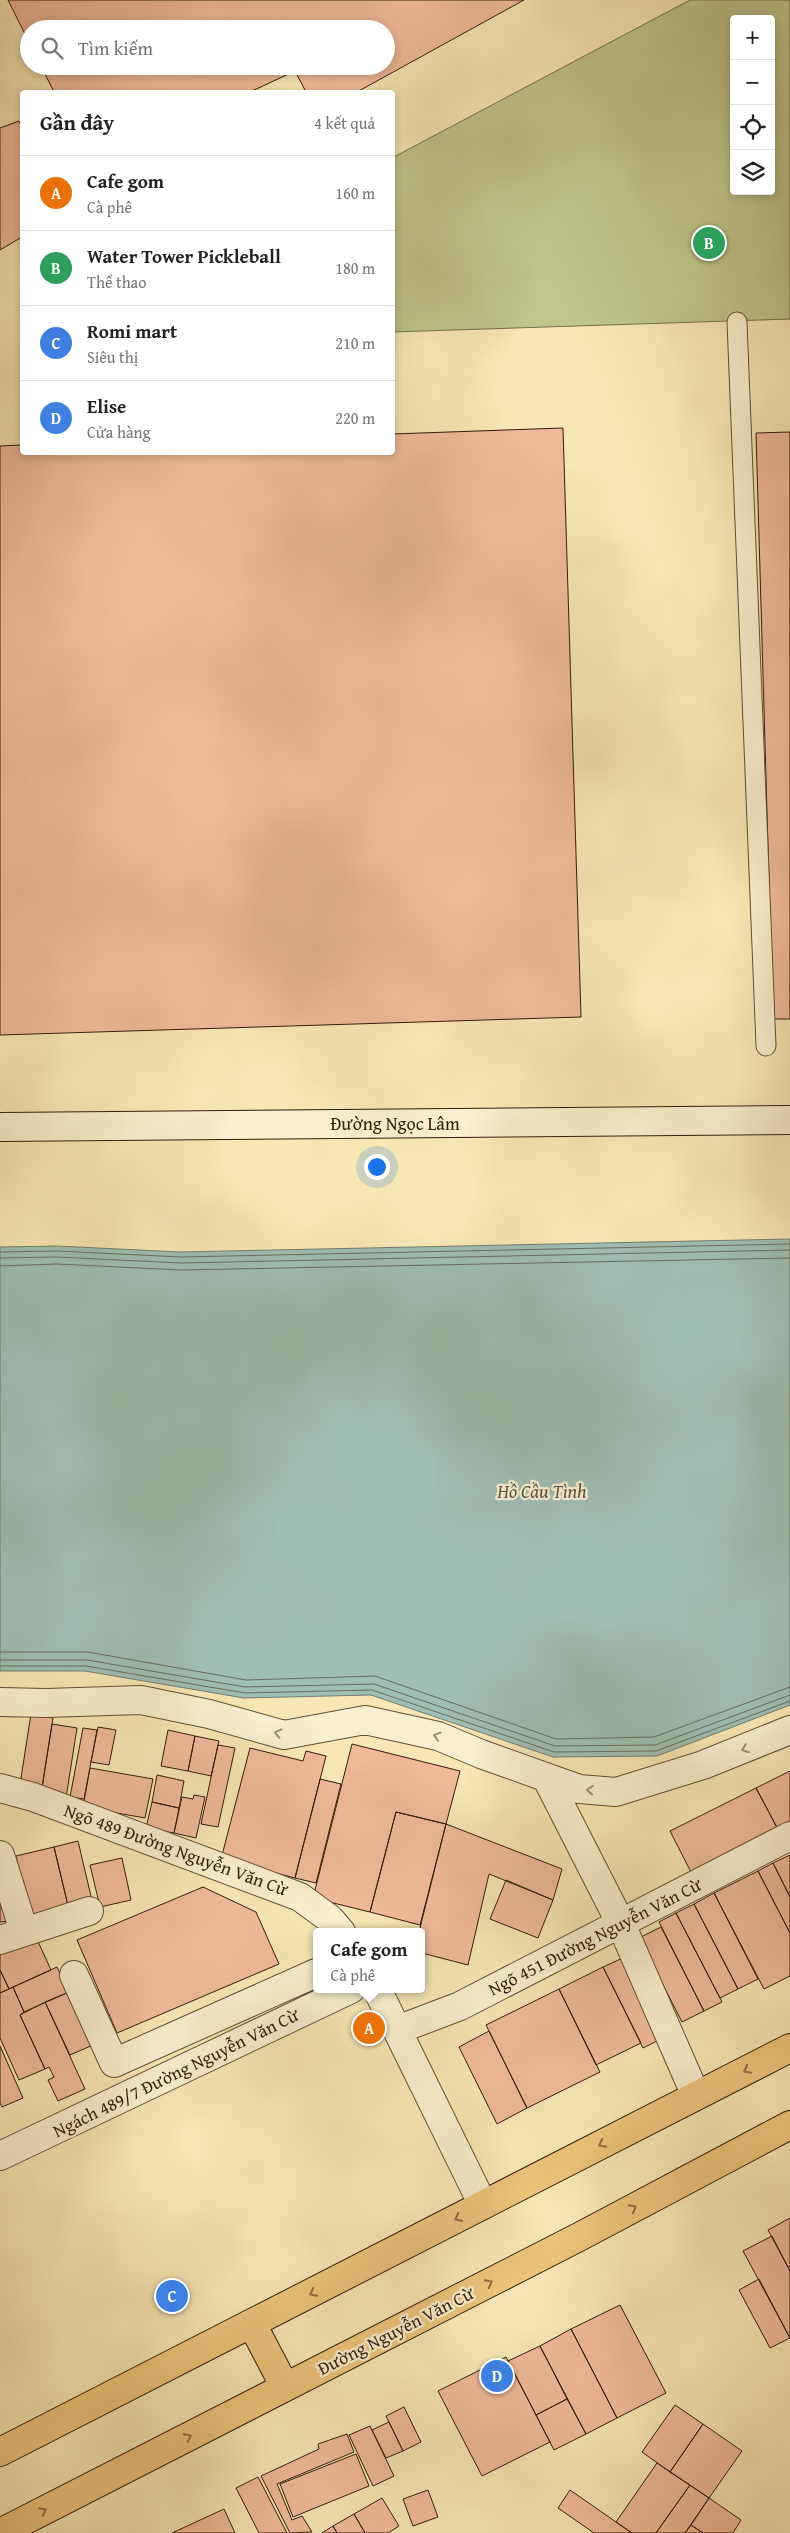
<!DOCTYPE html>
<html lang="vi">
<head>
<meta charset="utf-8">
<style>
  :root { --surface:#fff; --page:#f6f6f6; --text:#222; --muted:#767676; --line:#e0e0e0; --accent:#0f766e }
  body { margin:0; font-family:"Gentium Book Plus",serif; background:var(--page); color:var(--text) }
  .controls { position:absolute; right:15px; top:15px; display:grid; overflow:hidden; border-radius:5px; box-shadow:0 2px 8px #0003 }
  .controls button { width:45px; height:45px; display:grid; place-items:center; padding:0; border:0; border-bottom:1px solid var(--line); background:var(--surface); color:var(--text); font:25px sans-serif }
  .you { position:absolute; left:376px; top:1166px; width:18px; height:18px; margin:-12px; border:4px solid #fff; border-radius:50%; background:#1a73e8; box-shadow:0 0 0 8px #1a73e833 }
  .badge { display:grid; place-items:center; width:32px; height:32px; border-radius:50%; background:var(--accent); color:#fff; font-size:16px; font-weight:700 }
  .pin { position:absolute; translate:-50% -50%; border:2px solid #fff; box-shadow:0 1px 5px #0006 }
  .popup { position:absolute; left:313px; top:1928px; width:112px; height:65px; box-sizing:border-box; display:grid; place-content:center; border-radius:5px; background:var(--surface); filter:drop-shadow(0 1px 4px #0005); font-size:16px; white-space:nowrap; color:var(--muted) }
  .popup b { font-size:19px; color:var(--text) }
  .popup::after { content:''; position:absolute; left:50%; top:100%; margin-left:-10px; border:10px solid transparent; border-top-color:var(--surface) }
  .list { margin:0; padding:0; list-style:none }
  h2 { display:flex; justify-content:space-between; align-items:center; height:65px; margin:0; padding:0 20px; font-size:21px }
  h2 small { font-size:16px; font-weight:400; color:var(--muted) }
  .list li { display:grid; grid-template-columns:32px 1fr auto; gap:15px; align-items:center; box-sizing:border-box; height:75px; padding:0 20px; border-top:1px solid var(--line) }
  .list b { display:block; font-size:19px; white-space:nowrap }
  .list p { margin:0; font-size:16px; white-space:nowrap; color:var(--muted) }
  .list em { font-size:16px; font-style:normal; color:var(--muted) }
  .icon { flex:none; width:28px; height:28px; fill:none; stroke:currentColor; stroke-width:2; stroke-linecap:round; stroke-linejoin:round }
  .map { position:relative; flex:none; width:790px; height:2533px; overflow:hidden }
  .search { position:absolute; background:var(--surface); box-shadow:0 2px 8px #0003; left:20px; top:20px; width:375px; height:55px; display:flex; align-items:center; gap:12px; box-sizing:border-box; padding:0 18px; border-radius:28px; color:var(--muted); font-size:19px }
  .panel { position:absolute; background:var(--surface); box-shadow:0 2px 8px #0003; left:20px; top:90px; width:375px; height:365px; border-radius:5px }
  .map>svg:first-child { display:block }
  .green { fill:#bfc58b; stroke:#78704c; fill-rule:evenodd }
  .water { fill:#9fbeb4; stroke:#737d71 }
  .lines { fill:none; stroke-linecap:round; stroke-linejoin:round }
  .shore { stroke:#686d60; stroke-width:1 }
  .building { fill:#f0ba9a; stroke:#301c0d }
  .service-casing { stroke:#624f37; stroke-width:21 }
  .minor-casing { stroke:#624f37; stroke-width:30 }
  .secondary-casing { stroke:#301c0d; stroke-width:30 }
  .primary-casing { stroke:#301c0d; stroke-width:30 }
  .service { stroke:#faefce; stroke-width:19 }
  .minor { stroke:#faefce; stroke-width:28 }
  .secondary { stroke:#faefce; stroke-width:28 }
  .primary { stroke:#ecc47a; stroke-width:28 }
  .oneway { stroke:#9f9077 }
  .oneway2 { stroke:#8e7044 }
  .labels { text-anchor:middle; stroke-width:4.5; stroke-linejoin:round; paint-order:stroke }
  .street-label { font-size:18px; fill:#301c0d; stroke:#faefce }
  .water-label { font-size:19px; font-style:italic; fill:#575547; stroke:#faefce }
</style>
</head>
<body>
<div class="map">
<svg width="790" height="2533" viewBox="0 0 790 2533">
  <rect width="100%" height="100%" fill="#f8e7b4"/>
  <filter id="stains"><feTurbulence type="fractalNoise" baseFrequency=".004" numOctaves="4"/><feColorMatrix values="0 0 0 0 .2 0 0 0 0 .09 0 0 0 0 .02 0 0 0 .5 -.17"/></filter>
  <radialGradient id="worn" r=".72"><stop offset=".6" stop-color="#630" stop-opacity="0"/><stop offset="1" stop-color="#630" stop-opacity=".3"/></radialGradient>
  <path class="green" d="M690,0H790V319L393,332L392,158ZM734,19H771V191H734Z"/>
  <path class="water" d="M790,1239V1705L657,1756L553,1757L371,1695L244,1698L85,1671H0V1247L57,1246L180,1252Z"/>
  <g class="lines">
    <path class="shore" d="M0,1252L57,1251L181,1257L790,1244
      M0,1258L57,1257L181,1263L790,1250
      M0,1266L57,1264L181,1270L790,1258
      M0,1652H88L246,1680L375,1676L556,1739L654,1737L790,1687
      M0,1660H87L245,1687L374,1684L555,1746L655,1745L790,1695
      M0,1666H86L245,1693L372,1690L554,1752L656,1751L790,1701"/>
  </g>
  <path class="building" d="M8,0H524L357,92H306L295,71L250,92H54L41,66H386V29H29V42Z
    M19,121L22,128V237L0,250V128Z
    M563,428L581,1017L0,1035V446L22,445V452H392V434Z
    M790,432V1019H773L756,433Z
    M31,1714L53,1718L41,1794L19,1791Z
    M52,1724L77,1728L66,1798L41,1794Z
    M98,1727L116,1730L109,1765L91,1762Z
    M83,1728L97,1730L84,1799L70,1797Z
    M168,1730L195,1736L188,1771L161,1766Z
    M195,1736L219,1741L211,1776L188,1771Z
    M352,1744L460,1771L446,1824L396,1812L370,1912L313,1898Z
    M218,1745L235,1748L218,1827L201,1824Z
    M250,1748L303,1761L306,1751L326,1756L295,1878L221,1859Z
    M90,1768L153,1779L145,1818L83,1807Z
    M790,1771V1830L781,1835L756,1788Z
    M157,1775L184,1781L179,1808L152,1802Z
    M320,1779L341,1784L316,1883L295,1878Z
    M756,1788L781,1835L694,1878L670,1831Z
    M194,1795L205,1797L196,1838L174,1833L182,1797L193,1799Z
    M152,1802L179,1808L174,1833L146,1828Z
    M396,1812L446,1824L420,1925L370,1912Z
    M446,1824L562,1869L553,1900L489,1874L468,1965L422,1953V1932H419Z
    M78,1841L94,1909L70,1914L54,1847Z
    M54,1847L70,1914L32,1923L16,1856Z
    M790,1855V1897L773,1863Z
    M122,1858L131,1900L100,1907L90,1865Z
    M773,1863L790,1897V1933L758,1871Z
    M758,1871L790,1933V1976L764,1989L714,1893Z
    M506,1880L553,1900L538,1938L490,1919Z
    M203,1887L256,1912L279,1964L117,2033L77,1940Z
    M714,1893L758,1979L738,1989L694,1904Z
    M7,1900L11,1921L0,1922V1901Z
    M694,1904L738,1989L720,1998L676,1913Z
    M676,1913L722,2002L704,2011L659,1922Z
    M661,1927L704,2011L682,2022L639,1938Z
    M36,1937L51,1970L9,1989L0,1970V1954Z
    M627,1956L667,2036L643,2048L603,1967Z
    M57,1967L69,1992L24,2012L13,1987Z
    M603,1967L641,2043L596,2065L559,1989Z
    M0,1970L9,1989L0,1993Z
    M13,1987L24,2012L20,2015L45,2069L19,2080L0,2038V1993Z
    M559,1989L600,2072L527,2108L486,2025Z
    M69,1992L93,2045L70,2055L45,2002Z
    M45,2002L85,2089L58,2101L48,2080L54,2077L49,2067L45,2069L20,2015Z
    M489,2031L527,2108L497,2124L459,2047Z
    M0,2046L23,2098L2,2107L0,2103Z
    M790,2218V2271L768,2230Z
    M772,2236L790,2271V2338L743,2251Z
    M759,2279L790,2338L770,2348L739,2290Z
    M620,2305L666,2393L617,2418L571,2329Z
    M571,2329L617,2418L586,2434L540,2346Z
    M540,2346L567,2399L536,2415L508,2361Z
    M506,2357L550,2442L482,2476L438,2391Z
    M567,2399L586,2434L554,2450L536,2415Z
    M675,2405L703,2424L670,2472L642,2452Z
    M404,2407L421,2442L403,2451L386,2416Z
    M389,2422L403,2451L386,2458L372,2430Z
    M703,2424L742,2451L709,2498L670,2472Z
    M370,2426L394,2476L373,2486L349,2435Z
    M347,2434L354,2452L277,2484L292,2520L302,2516L312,2532L290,2533L261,2476L319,2449L318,2444Z
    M356,2454L369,2486L293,2517L280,2484Z
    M657,2463L690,2485L656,2533H632L616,2522Z
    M258,2477L287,2533H259L236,2488Z
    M690,2485L709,2498L685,2533H656Z
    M428,2490L438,2517L413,2526L403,2499Z
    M570,2490L616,2522L632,2533H594L558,2508Z
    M382,2498L399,2526L388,2533H365L354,2514Z
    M709,2498L741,2520L733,2533H703L691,2525Z
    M224,2509L235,2533H172Z
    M354,2514L365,2533H337L333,2526Z
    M691,2525L703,2533H685Z
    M333,2526L337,2533H322Z"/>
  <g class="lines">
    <g class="service-casing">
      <path id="service" d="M737,322L766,1046"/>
    </g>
    <g class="minor-casing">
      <path id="minor" d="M0,1702L46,1703L141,1700L209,1714L284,1735L365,1720L438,1736L481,1754L579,1789L616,1792L703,1765L790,1730
        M546,1777L621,1924L696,2096
        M0,1788L33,1797L300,1897L330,1919L341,1932
        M0,1855L24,1931
        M0,1940L89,1911
        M74,1975L114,2063L316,1973
        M377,1989L483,2205
        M397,2030L460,2006L790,1836
        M0,2156L351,1989"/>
    </g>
    <g class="secondary-casing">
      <path id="secondary" d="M0,1127L790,1120"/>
    </g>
    <g class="primary-casing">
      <path id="primary" d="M252,2324L285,2387
        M0,2452L790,2048
        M0,2533L579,2237L790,2125"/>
    </g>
    <use href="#service" class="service"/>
    <use href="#minor" class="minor"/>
    <use href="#secondary" class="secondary"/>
    <use href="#primary" class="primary"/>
  </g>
  <defs><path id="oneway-chevron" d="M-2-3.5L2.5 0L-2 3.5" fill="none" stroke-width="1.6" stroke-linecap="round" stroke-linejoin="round" transform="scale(1.25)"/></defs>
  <g class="oneway">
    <use href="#oneway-chevron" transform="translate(278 1733) rotate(-167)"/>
    <use href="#oneway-chevron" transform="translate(437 1736) rotate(-163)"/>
    <use href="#oneway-chevron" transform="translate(745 1749) rotate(159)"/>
    <use href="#oneway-chevron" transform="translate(590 1790) rotate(-175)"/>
  </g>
  <g class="oneway2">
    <use href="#oneway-chevron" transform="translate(747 2070) rotate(152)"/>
    <use href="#oneway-chevron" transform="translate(602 2144) rotate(153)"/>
    <use href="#oneway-chevron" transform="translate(633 2208) rotate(-28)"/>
    <use href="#oneway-chevron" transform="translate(458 2218) rotate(153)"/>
    <use href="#oneway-chevron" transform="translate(489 2283) rotate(-27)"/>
    <use href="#oneway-chevron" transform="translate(313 2293) rotate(153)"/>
    <use href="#oneway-chevron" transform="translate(188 2437) rotate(-27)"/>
    <use href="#oneway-chevron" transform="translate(43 2511) rotate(-27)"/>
  </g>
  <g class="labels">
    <g class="street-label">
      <text x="395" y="1130">Đường Ngọc Lâm</text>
      <text transform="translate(176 1850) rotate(20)" y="6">Ngõ 489 Đường Nguyễn Văn Cừ</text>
      <text transform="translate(595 1937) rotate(-27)" y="6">Ngõ 451 Đường Nguyễn Văn Cừ</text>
      <text transform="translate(176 2073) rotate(-26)" y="6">Ngách 489/7 Đường Nguyễn Văn Cừ</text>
      <text transform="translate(396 2331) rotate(-27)" y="6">Đường Nguyễn Văn Cừ</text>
    </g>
    <g class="water-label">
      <text x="542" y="1498">Hồ Cầu Tình</text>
    </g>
  </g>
  <rect width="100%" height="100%" filter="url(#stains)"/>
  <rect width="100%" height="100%" fill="url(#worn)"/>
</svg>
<div class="controls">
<button>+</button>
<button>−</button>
<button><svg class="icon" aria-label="locate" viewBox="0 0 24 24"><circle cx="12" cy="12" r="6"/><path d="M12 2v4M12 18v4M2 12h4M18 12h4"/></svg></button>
<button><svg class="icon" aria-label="layers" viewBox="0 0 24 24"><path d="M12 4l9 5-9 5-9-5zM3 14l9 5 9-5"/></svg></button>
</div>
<div class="you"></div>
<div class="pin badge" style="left:369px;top:2028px;background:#e8710a">A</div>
<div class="popup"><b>Cafe gom</b>Cà phê</div>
<div class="pin badge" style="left:709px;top:243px;background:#2e9e5b">B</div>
<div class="pin badge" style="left:172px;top:2296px;background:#3f7fe0">C</div>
<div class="pin badge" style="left:497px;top:2376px;background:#3f7fe0">D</div>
<div class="search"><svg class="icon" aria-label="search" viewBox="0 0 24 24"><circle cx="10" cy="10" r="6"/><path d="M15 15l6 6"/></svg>Tìm kiếm</div>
<section class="panel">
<h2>Gần đây<small>4 kết quả</small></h2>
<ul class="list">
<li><span class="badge" style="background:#e8710a">A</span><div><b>Cafe gom</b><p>Cà phê</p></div><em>160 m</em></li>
<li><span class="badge" style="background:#2e9e5b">B</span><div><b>Water Tower Pickleball</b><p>Thể thao</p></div><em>180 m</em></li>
<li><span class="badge" style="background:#3f7fe0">C</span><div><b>Romi mart</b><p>Siêu thị</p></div><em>210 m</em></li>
<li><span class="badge" style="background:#3f7fe0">D</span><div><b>Elise</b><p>Cửa hàng</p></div><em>220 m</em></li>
</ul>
</section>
</div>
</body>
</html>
